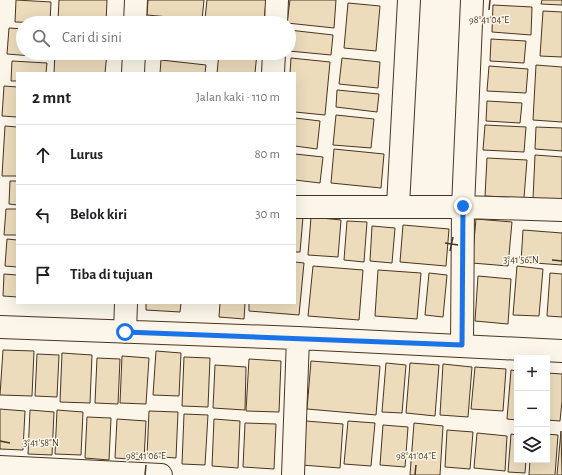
<!DOCTYPE html>
<html lang="id">
<head>
<meta charset="utf-8">
<style>
  :root { --surface:#fff; --page:#f6f6f6; --text:#202124; --muted:#757577; --line:#e0e0e0 }
  body { margin:0; font-family:"Alegreya Sans",sans-serif; background:var(--page); color:var(--text) }
  .controls { position:absolute; right:12px; bottom:12px; display:grid; overflow:hidden; border-radius:0px; box-shadow:0 4px 16px #0002 }
  .controls button { width:36px; height:36px; display:grid; place-items:center; padding:0; border:0; border-bottom:1px solid var(--line); background:var(--surface); color:var(--text); font:20px sans-serif }
  .stop { position:absolute; width:12px; height:12px; margin:-9px; border:3px solid #1a73e8; border-radius:50%; background:#fff }
  .stop.end { background:#1a73e8; border-color:#fff; box-shadow:0 1px 4px #0008 }
  .list { margin:0; padding:0; list-style:none }
  h2 { display:flex; justify-content:space-between; align-items:center; height:52px; margin:0; padding:0 16px; font-size:17px }
  h2 small { font-size:13px; font-weight:400; color:var(--muted) }
  .list li { display:grid; grid-template-columns:26px 1fr auto; gap:12px; align-items:center; box-sizing:border-box; height:60px; padding:0 16px; border-top:1px solid var(--line) }
  .list b { display:block; font-size:15px; white-space:nowrap }
  .list em { font-size:13px; font-style:normal; color:var(--muted) }
  .icon { flex:none; width:22px; height:22px; fill:none; stroke:currentColor; stroke-width:2; stroke-linecap:round; stroke-linejoin:round }
  .map { position:relative; flex:none; width:562px; height:475px; overflow:hidden }
  .search { position:absolute; background:var(--surface); box-shadow:0 4px 16px #0002; left:16px; top:16px; width:280px; height:44px; display:flex; align-items:center; gap:10px; box-sizing:border-box; padding:0 14px; border-radius:22px; color:var(--muted); font-size:15px }
  .panel { position:absolute; background:var(--surface); box-shadow:0 4px 16px #0002; left:16px; top:72px; width:280px; height:232px; border-radius:0px }
  .map>svg:first-child { display:block }
  .building { fill:#ecdcbc; stroke:#4a3520 }
  .lines { fill:none; stroke-linecap:round; stroke-linejoin:round }
  .street-casing { stroke:#4a3520; stroke-width:24 }
  .street { stroke:#fbf6e9; stroke-width:22 }
  .route { stroke:#1a73e8; stroke-width:5 }
  .ticks { fill:none; stroke:#4a3520; stroke-width:1.5 }
  .ticks-label { font-size:10px; text-anchor:middle; fill:#4a3520; stroke:#fbf6e9; stroke-width:3; stroke-linejoin:round; paint-order:stroke }
</style>
</head>
<body>
<div class="map">
<svg width="562" height="475" viewBox="0 0 562 475">
  <rect width="100%" height="100%" fill="#fbf6e9"/>
  <path class="building" d="M16,0L51,2L50,23L15,22Z
    M59,0H107L106,23L58,20Z
    M148,0H204L202,20L147,15Z
    M207,0H266L264,23H246L205,19Z
    M290,0H336L334,28L287,23Z
    M542,0H562V5L541,4Z
    M348,3L380,6L376,51L344,48Z
    M493,5L532,7L531,35L492,32Z
    M543,11L562,12V57L540,56Z
    M9,28L23,29V53H45V57L7,54Z
    M289,30L333,35L331,55L289,51Z
    M491,39L526,41L524,63L490,61Z
    M55,53H107L105,73H54Z
    M219,53H257L255,73H217Z
    M291,58L330,62L325,115L295,112V73H290Z
    M342,58L380,62L378,88L339,84Z
    M161,60L206,65L205,73H160Z
    M12,61L47,63L46,73H17V81H11Z
    M536,65L562,67V122L533,120Z
    M489,66L528,69L526,93L487,91Z
    M4,86L17,87V117L2,116Z
    M337,90L379,94L377,112L336,107Z
    M487,101L522,103L520,123L486,121Z
    M336,115L374,119L371,148L333,145Z
    M295,118L320,121L317,149L295,146Z
    M485,125L526,127L524,152L483,150Z
    M5,126L17,127V176H2Z
    M536,127L562,128V151L535,149Z
    M334,149L384,154L381,188L331,183Z
    M295,154L323,157L320,183L295,180Z
    M535,155L562,157V201L533,199Z
    M487,158L527,160L524,198L485,196Z
    M10,181H17V205L9,204Z
    M6,209H17V235H4Z
    M295,217H303L300,252H295Z
    M311,217L341,220L338,257L308,255Z
    M476,219L512,222L508,266L472,263Z
    M347,221L367,222L364,262L344,260Z
    M403,225L449,229L446,266L400,262Z
    M372,226L395,228L392,263L370,261Z
    M523,230L562,233V265L521,262Z
    M7,239L17,240V267L5,266Z
    M295,262L304,263L299,315L249,311V303H295Z
    M313,266L363,270L359,320L308,316Z
    M517,266L543,269L539,316L513,315Z
    M378,270L421,273L417,319L375,316Z
    M429,273L447,275L443,317L425,315Z
    M550,273L562,274V317L547,316Z
    M4,274L17,275V297L3,296Z
    M478,276L511,279L508,324L475,321Z
    M146,303H181L180,312L146,310Z
    M220,303H245L244,319L219,317Z
    M3,350L34,351L32,396L0,395Z
    M156,351L181,353L179,396L153,395Z
    M62,353L92,355L90,403L60,402Z
    M37,354L59,355L57,397L35,396Z
    M122,356L149,358L146,404L120,403Z
    M184,357L210,358L208,407L182,406Z
    M97,358L120,359L118,404L95,403Z
    M249,359L281,361L279,412L246,411Z
    M311,361L380,366L376,415L307,409Z
    M386,363L406,365L402,413L382,412Z
    M410,363L439,365L435,416L406,413Z
    M443,364L472,367L468,417L440,415Z
    M215,365L246,367L245,410L213,408Z
    M475,367L506,369L503,411L471,409Z
    M511,370L517,371V420L507,419Z
    M547,373L562,374V401L560,421L547,420Z
    M0,409L25,411L23,450L0,449Z
    M30,410L54,412L52,455L28,454Z
    M57,410L83,412L81,455L55,454Z
    M149,411L178,412L176,458L147,456Z
    M184,414L208,415L205,465L182,464Z
    M87,417L111,418L109,460L85,458Z
    M117,419L146,421L144,460L115,458Z
    M214,419L240,421L238,468L212,466Z
    M306,421L343,424L340,468L302,465Z
    M348,421L375,423L371,466L344,464Z
    M245,423L276,424L274,469L243,467Z
    M414,423L443,426L440,475H410Z
    M383,425L408,427L405,467L380,465Z
    M447,430L473,432L470,469L445,467Z
    M561,431L562,475H557Z
    M477,433L507,436L505,471L474,468Z
    M511,434L517,435V460H526L525,473L508,472Z
    M547,434L558,435L555,475H529L530,460H547Z"/>
  <g class="lines">
    <g class="street-casing">
      <path id="street" d="M135,23L136,0
        M276,23L277,0
        M133,73L134,53
        M273,73L274,53
        M398,206L409,0
        M295,207H463L562,210
        M0,327L298,338L562,351
        M125,332L126,303
        M462,345L463,207L472,0
        M0,467L161,475
        M293,475L298,338"/>
    </g>
    <use href="#street" class="street"/>
  </g>
  <g class="lines">
    <path class="route" d="M125,332L462,345L463,206"/>
  </g>
  <path class="ticks" d="M489,10L490,0M445,243L458,245M450,251L453,237M552,260L562,261M0,441L10,443M145,475L146,465M415,475L416,465"/>
  <g class="ticks-label">
    <text x="489" y="23">98°41'04"E</text>
    <text x="521" y="263">3°41'56"N</text>
    <text x="41" y="446">3°41'58"N</text>
    <text x="146" y="459">98°41'06"E</text>
    <text x="416" y="459">98°41'04"E</text>
  </g>
</svg>
<div class="controls">
<button>+</button>
<button>−</button>
<button><svg class="icon" aria-label="layers" viewBox="0 0 24 24"><path d="M12 4l9 5-9 5-9-5zM3 14l9 5 9-5"/></svg></button>
</div>
<div class="stop" style="left:125px;top:332px"></div>
<div class="stop end" style="left:463px;top:206px"></div>
<div class="search"><svg class="icon" aria-label="search" viewBox="0 0 24 24"><circle cx="10" cy="10" r="6"/><path d="M15 15l6 6"/></svg>Cari di sini</div>
<section class="panel">
<h2>2 mnt<small>Jalan kaki · 110 m</small></h2>
<ul class="list">
<li><svg class="icon" aria-label="ahead" viewBox="0 0 24 24"><path d="M12 20V5M6 11l6-6 6 6"/></svg><div><b>Lurus</b></div><em>80 m</em></li>
<li><svg class="icon" aria-label="left" viewBox="0 0 24 24"><path d="M17 20v-9H6M10 6l-5 5 5 5"/></svg><div><b>Belok kiri</b></div><em>30 m</em></li>
<li><svg class="icon" aria-label="arrive" viewBox="0 0 24 24"><path d="M6 21V4h12l-3 4 3 4H6"/></svg><div><b>Tiba di tujuan</b></div></li>
</ul>
</section>
</div>
</body>
</html>
